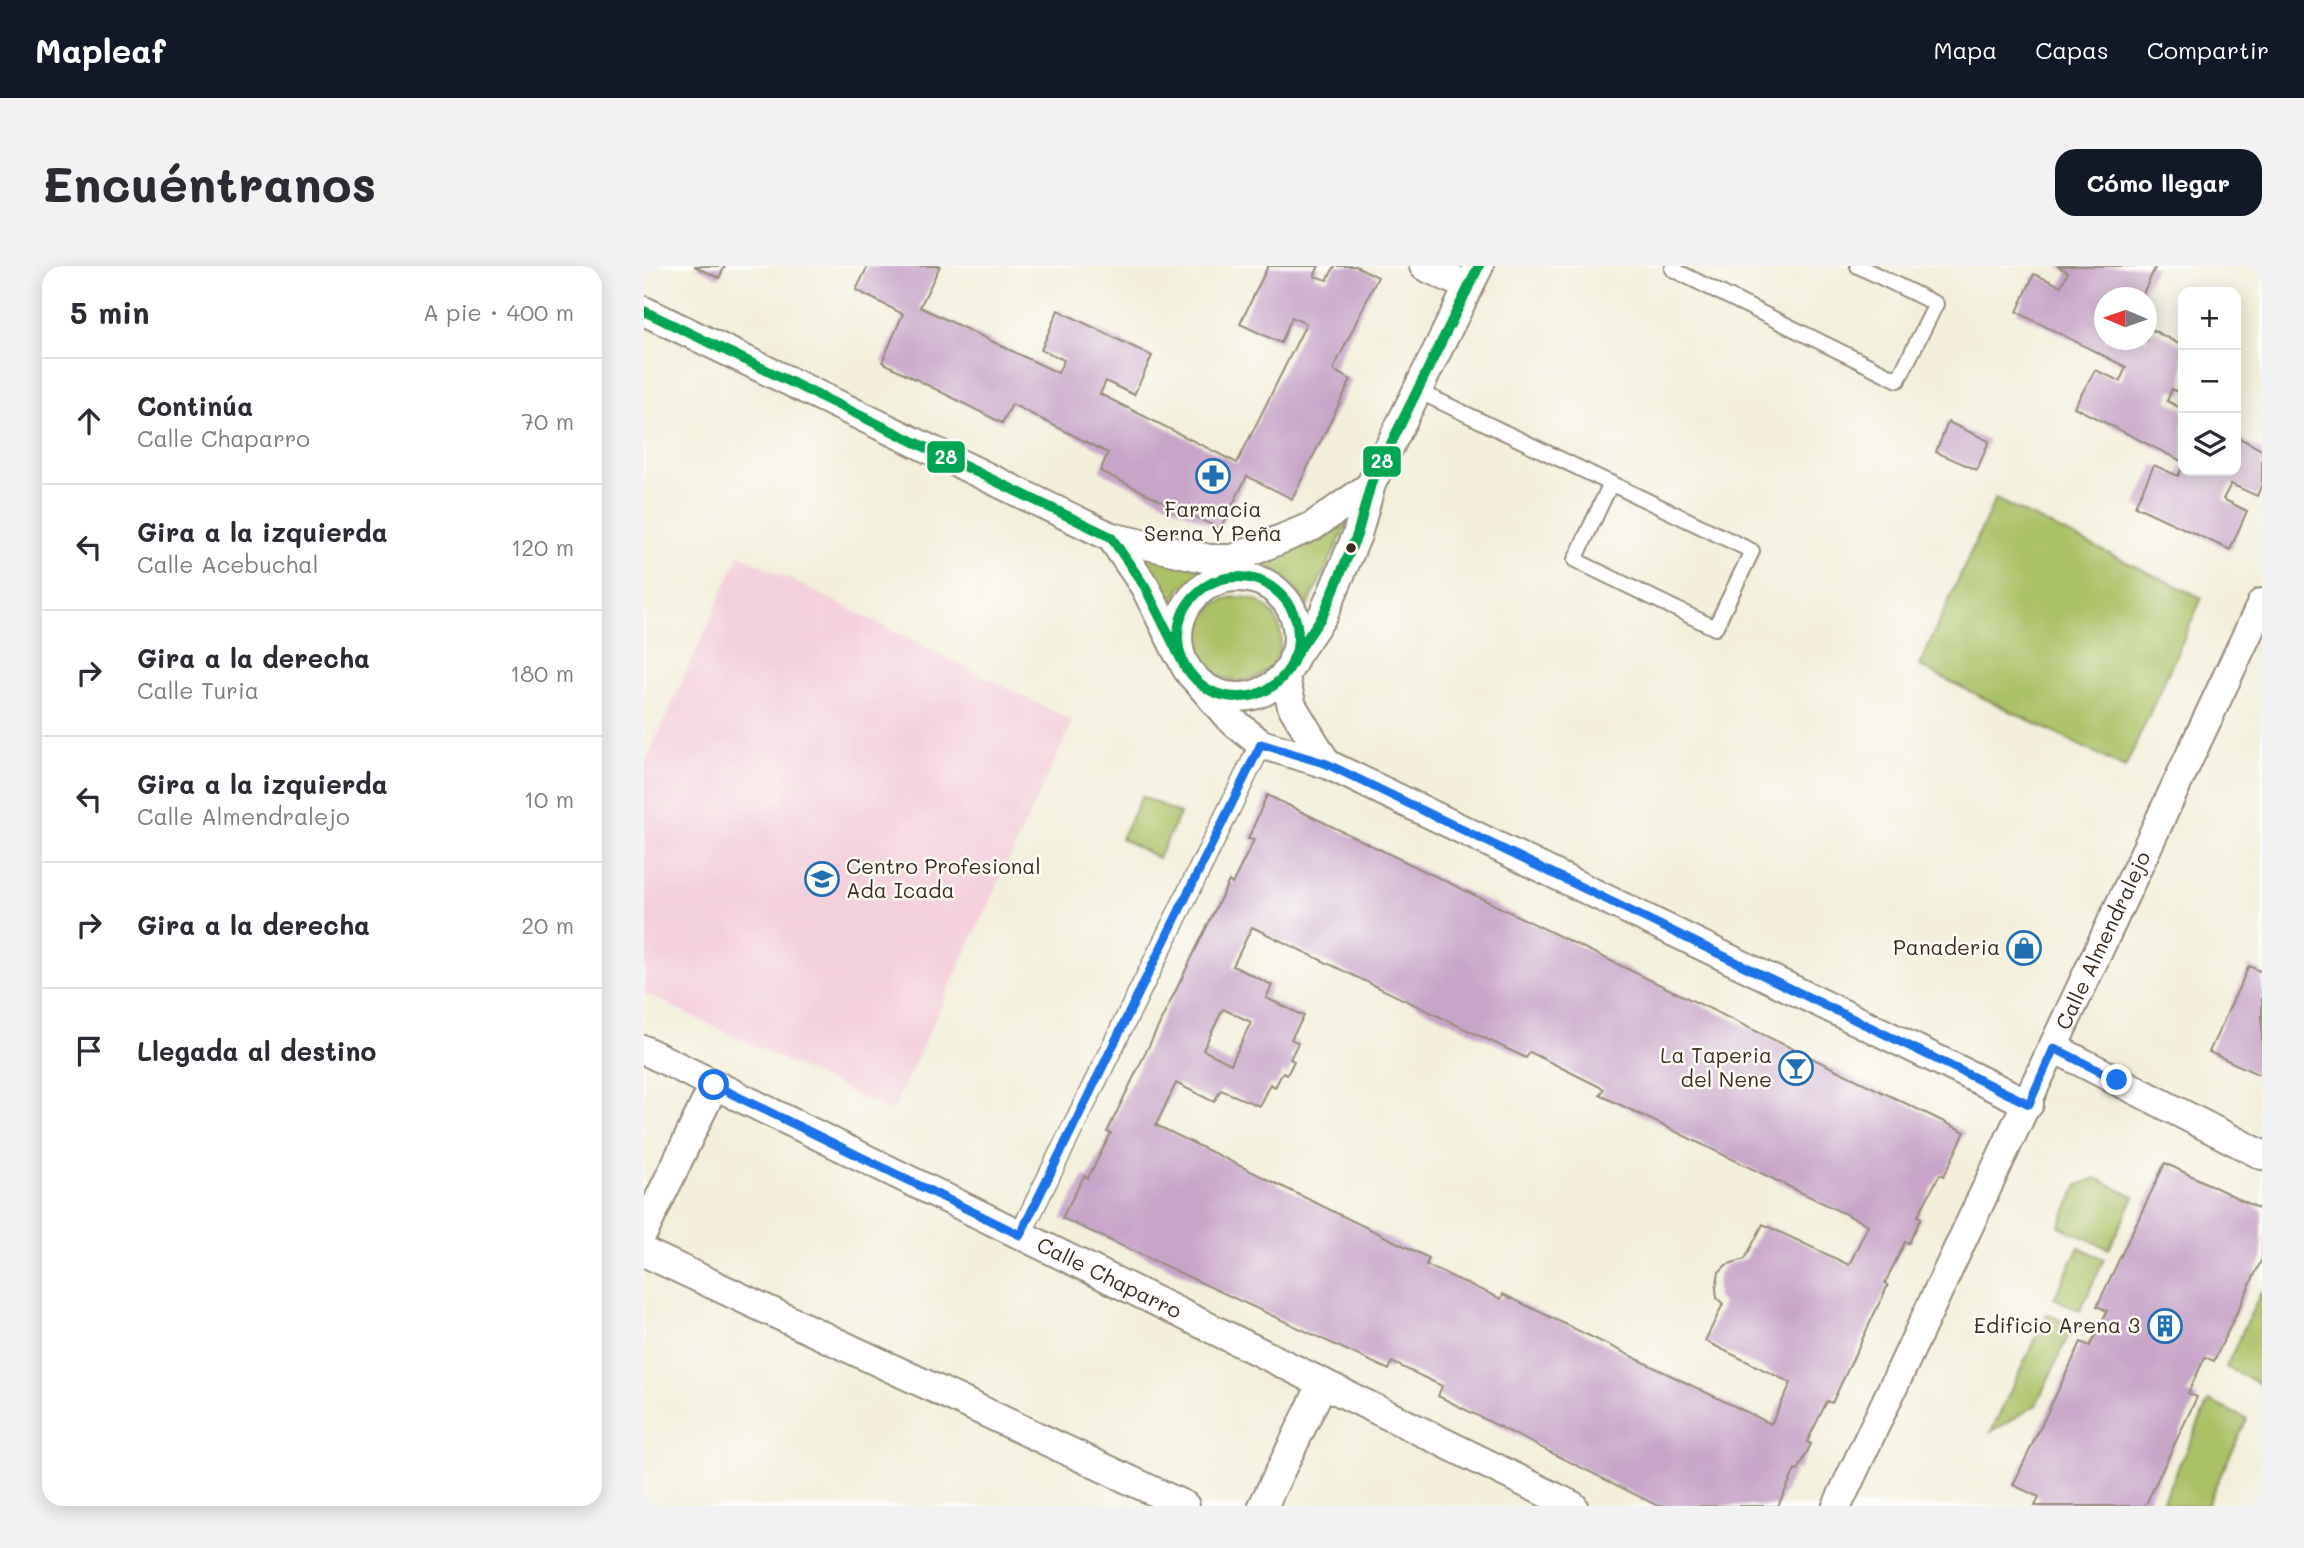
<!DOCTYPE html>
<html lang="es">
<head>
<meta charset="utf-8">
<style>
  :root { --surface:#fff; --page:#f2f2f3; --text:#2b2b33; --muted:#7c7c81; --line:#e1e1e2; --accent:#111827 }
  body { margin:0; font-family:Mali,sans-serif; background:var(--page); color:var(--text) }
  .controls { position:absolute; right:21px; top:21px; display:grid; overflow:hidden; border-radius:14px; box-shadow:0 4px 18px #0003 }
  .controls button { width:63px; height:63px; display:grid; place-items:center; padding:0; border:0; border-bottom:2px solid var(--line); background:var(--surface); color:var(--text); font:35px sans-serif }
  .compass { position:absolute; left:1450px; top:21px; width:63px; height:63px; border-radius:50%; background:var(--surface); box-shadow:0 4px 18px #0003; rotate:272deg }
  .stop { position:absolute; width:21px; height:21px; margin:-16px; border:5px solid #1a73e8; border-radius:50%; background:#fff }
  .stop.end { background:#1a73e8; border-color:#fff; box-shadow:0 2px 7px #0008 }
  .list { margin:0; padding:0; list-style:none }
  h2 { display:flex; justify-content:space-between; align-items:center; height:91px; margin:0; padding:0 28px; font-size:30px }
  h2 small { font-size:23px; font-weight:400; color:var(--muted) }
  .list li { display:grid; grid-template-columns:46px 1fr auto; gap:21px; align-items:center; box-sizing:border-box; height:126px; padding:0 28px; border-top:2px solid var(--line) }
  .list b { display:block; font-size:26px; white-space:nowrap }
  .list p { margin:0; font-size:23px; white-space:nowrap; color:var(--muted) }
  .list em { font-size:23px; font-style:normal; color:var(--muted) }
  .icon { flex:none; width:38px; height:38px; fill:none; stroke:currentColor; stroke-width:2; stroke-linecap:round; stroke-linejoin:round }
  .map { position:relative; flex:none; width:1618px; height:1240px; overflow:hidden; border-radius:21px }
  header { display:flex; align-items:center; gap:42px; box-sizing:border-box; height:98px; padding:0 35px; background:var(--accent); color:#fff }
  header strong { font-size:33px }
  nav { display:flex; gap:38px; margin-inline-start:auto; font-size:24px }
  .intro { display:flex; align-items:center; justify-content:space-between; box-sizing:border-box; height:168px; padding:0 42px }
  h1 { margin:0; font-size:49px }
  .button { padding:18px 32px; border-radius:21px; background:var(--accent); color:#fff; font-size:24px; font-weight:700 }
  main { display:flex; gap:42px; padding:0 42px }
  aside { flex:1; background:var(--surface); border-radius:21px; box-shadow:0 4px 18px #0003 }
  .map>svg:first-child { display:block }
  .built { fill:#f4cfdc }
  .green { fill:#aac166; stroke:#727642; stroke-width:2 }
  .building { fill:#c8a4c9; fill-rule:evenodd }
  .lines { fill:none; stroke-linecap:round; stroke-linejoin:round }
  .service-casing { stroke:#978c7c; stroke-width:18 }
  .pedestrian-casing { stroke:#978c7c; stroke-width:24 }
  .minor-casing { stroke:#978c7c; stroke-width:32 }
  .service { stroke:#fff; stroke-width:14 }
  .pedestrian { stroke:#fff; stroke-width:21 }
  .minor { stroke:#fff; stroke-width:28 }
  .bus-1-casing { stroke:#fdfcf7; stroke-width:16 }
  .bus-1 { stroke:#00a651; stroke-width:10 }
  .route { stroke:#1a73e8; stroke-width:9 }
  .bus-dot { fill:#3b2a1e; stroke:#fdfcf7; stroke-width:2.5 }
  .labels { text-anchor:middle; stroke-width:5; stroke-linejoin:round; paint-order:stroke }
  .poi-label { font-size:21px; fill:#3b2a1e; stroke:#fdfcf7; text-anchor:end }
  .street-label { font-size:21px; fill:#3b2a1e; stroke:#fdfcf7 }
  .line-badge { stroke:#fdfcf7; stroke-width:2.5 }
  .badge-label { font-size:19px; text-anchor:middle; font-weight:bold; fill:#fff }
</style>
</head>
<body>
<header>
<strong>Mapleaf</strong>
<nav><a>Mapa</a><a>Capas</a><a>Compartir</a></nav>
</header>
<div class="intro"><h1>Encuéntranos</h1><a class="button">Cómo llegar</a></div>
<main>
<aside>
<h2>5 min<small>A pie · 400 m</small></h2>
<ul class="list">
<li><svg class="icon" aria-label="ahead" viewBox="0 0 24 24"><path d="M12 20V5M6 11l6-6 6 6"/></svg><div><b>Continúa</b><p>Calle Chaparro</p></div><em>70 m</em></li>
<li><svg class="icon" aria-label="left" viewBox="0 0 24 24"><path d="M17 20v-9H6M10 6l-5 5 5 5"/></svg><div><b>Gira a la izquierda</b><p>Calle Acebuchal</p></div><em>120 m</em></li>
<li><svg class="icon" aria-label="right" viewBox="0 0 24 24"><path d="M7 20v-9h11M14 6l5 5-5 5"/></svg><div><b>Gira a la derecha</b><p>Calle Turia</p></div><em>180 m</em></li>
<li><svg class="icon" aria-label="left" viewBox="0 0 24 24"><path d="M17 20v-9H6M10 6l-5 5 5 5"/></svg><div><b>Gira a la izquierda</b><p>Calle Almendralejo</p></div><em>10 m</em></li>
<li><svg class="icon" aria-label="right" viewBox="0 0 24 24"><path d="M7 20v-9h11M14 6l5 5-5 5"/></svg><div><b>Gira a la derecha</b></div><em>20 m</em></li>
<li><svg class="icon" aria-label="arrive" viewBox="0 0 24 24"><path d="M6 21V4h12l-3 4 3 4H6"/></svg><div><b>Llegada al destino</b></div></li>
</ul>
</aside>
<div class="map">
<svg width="1618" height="1240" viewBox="0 0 1618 1240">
  <rect width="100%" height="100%" fill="#fdfcf7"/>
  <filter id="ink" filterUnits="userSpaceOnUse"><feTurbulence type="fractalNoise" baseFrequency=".0143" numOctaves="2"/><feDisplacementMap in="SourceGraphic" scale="14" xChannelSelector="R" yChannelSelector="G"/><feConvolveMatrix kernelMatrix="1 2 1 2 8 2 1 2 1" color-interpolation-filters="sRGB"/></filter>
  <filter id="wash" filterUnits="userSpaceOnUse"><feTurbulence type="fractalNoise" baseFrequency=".00686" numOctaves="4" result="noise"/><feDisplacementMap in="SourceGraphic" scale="28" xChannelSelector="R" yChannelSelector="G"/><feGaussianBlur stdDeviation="1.57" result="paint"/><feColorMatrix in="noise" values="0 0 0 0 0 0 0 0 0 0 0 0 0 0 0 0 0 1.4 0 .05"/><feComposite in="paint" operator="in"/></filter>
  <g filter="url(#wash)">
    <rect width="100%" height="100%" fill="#f3efda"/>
    <path class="built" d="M96,288L429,455L248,846L0,727V499Z"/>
    <path class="green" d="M716,233L663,341C652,319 636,306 614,296Z
      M1351,233L1558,332L1481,502L1275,400Z
      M479,279L561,304L537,322L524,343Z
      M553 373a42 42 0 1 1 84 0a42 42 0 1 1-84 0Z
      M498,530L536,548L514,592L477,572Z
      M1452,912L1490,931L1465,983L1415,960L1434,919Z
      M1435,981L1460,993L1436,1045L1410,1032Z
      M1618,1024V1119L1582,1101Z
      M1403,1048L1429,1060L1392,1139L1347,1166Z
      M1565,1135L1603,1153L1562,1240H1516Z"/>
    <g id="blocks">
      <path class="building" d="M50,0H81L75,12Z
        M224,0H296L276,41L414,107L420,94L397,84L414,44L508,90L490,129L462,115L456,128L593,197L662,58L648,51L637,77L596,58L624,0H675L670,10L683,14L691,0H712L734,11L689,104L707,114L648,233L603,210L576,263L456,205L464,187L368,138L358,157L238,96L259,48L212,24Z
        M1413,0H1512L1497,32H1475L1466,28L1464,32H1461V74H1503V61L1539,80V129L1528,123L1523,135L1539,143V196L1430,141L1451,104L1476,115L1482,101L1373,46L1390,8L1417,20L1424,6Z
        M1304,156L1345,175L1333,204L1292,186Z
        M1592,170L1618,184V218L1613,230L1587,218L1579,233L1603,245L1586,284L1491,240L1510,199L1534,210L1539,199V205H1592Z
        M623,529L1321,866L1300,910L1296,908L1274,950L1277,952L1265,977L1261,976L1241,1017L1244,1019L1188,1137L1183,1135L1163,1176L1167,1178L1154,1205L1151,1204L1134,1240H1014L794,1130L798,1120L748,1096L745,1104L418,952L440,910L444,912L467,867L463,866L585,615L588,618L610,574L604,573ZM608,661L882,792L886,786L960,823L956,829L1224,959L1205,999L1119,958L1101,993L1082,999L1075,1006L1072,1022L1073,1032L1079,1038L1061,1075L1147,1117L1127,1158L859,1028L857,1033L782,999L785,992L512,859L532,817L570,836L577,824L615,840L626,818L631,821L639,806L643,809L650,795L646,793L654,777L647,773L660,750L622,732L628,719L589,700ZM579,743L607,756L587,798L559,784Z
        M1605,700L1618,706V810L1565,786Z
        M1521,897L1618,944V993L1570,1095L1561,1091L1544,1127L1553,1131L1501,1240H1391L1395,1231L1369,1219L1437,1076L1446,1080L1463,1045L1453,1040Z"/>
    </g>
  </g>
  <g filter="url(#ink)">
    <use href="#blocks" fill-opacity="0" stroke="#978c7c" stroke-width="2"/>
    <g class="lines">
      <g class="service-casing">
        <path id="service" d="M1029,0L1028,3L1254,114L1292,38L1214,0
          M774,125C885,178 996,232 1108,285L1071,362L931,294L967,217"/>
      </g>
      <g class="pedestrian-casing">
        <path id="pedestrian" d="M376,969L617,478"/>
      </g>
      <g class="minor-casing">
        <g id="minor">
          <path d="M780,0L825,21"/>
          <path d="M0,45L467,271L565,293H589L669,260L725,221"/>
          <path d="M467,271L501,321L534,387"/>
          <circle cx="594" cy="371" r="60"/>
          <path d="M649,393L679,349L713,269L727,218L835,0"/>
          <path d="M640,409L648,440L683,498"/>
          <path d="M555,417L585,452L617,478L683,498L1385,838"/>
          <path d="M1410,782L1618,889"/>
          <path id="s1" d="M0,784L929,1240"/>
          <path d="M0,965L70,819"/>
          <path d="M0,986L541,1240"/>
          <path d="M619,1240L679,1117"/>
          <path id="s2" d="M1193,1240C1336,940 1476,638 1618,337"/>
        </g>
      </g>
      <use href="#service" class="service"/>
      <use href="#pedestrian" class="pedestrian"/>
      <use href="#minor" class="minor"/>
      <g class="bus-1-casing">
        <path id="bus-1" d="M0,45L467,271L501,321L542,403
          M534 371a60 60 0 1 1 120 0a60 60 0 1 1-120 0Z
          M649,393L679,349L713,269L727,218L835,0"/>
      </g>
      <use href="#bus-1" class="bus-1"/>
    </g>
  </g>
  <g class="lines" filter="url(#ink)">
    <path class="route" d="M70,819L376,969L617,478L683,498L1385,838L1410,782L1473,814"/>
  </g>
  <defs>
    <g id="pharmacy-ring" transform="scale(1.75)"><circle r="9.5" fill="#fdfcf7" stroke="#1f6fb2" stroke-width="1.5"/><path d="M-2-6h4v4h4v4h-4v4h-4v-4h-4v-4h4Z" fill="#1f6fb2"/></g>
    <g id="university-ring" transform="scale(1.75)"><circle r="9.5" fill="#fdfcf7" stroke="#1f6fb2" stroke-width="1.5"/><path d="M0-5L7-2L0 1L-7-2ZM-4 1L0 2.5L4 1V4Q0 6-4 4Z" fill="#1f6fb2"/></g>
    <g id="shop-ring" transform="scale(1.75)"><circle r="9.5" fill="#fdfcf7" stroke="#1f6fb2" stroke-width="1.5"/><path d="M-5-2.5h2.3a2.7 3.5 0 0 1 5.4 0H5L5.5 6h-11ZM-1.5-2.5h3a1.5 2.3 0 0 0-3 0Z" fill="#1f6fb2"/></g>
    <g id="bar-ring" transform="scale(1.75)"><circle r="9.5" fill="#fdfcf7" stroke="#1f6fb2" stroke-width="1.5"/><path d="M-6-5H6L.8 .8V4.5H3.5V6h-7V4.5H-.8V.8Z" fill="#1f6fb2"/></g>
    <g id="building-ring" transform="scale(1.75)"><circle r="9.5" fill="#fdfcf7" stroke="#1f6fb2" stroke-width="1.5"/><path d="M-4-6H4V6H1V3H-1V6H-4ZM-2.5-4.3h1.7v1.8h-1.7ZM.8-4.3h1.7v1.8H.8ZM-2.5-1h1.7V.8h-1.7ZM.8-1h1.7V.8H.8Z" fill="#1f6fb2"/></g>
  </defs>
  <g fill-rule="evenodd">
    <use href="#pharmacy-ring" x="569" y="210"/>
    <use href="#university-ring" x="178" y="613"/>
    <use href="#shop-ring" x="1380" y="682"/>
    <use href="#bar-ring" x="1152" y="802"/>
    <use href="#building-ring" x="1521" y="1060"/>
  </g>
  <circle class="bus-dot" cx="707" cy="282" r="6"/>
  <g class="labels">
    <g class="poi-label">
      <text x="569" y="251" text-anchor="middle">Farmacia<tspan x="569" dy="24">Serna Y Peña</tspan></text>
      <text x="202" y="608" text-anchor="start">Centro Profesional<tspan x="202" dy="24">Ada Icada</tspan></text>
      <text x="1356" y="689">Panaderia</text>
      <text x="1128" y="797">La Taperia<tspan x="1128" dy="24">del Nene</tspan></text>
      <text x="1496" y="1067">Edificio Arena 3</text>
    </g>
    <g class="street-label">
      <text dy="7" stroke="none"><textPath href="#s2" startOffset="625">Calle Almendralejo</textPath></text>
      <text dy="7" stroke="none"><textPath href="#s1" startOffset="518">Calle Chaparro</textPath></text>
    </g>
  </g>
  <g class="line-badge">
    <rect x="282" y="174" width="40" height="34" rx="7" fill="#00a651"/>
    <rect x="718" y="179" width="40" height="33" rx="7" fill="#00a651"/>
  </g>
  <g class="badge-label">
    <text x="302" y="198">28</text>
    <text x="738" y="202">28</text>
  </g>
</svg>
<div class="controls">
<button>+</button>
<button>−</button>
<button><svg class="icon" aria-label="layers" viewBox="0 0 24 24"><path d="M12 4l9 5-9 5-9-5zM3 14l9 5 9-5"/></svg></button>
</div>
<svg class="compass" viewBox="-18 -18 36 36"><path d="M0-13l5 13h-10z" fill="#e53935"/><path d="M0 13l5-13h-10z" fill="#7c7c81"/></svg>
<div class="stop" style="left:70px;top:819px"></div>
<div class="stop end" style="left:1473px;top:814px"></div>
</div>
</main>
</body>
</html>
